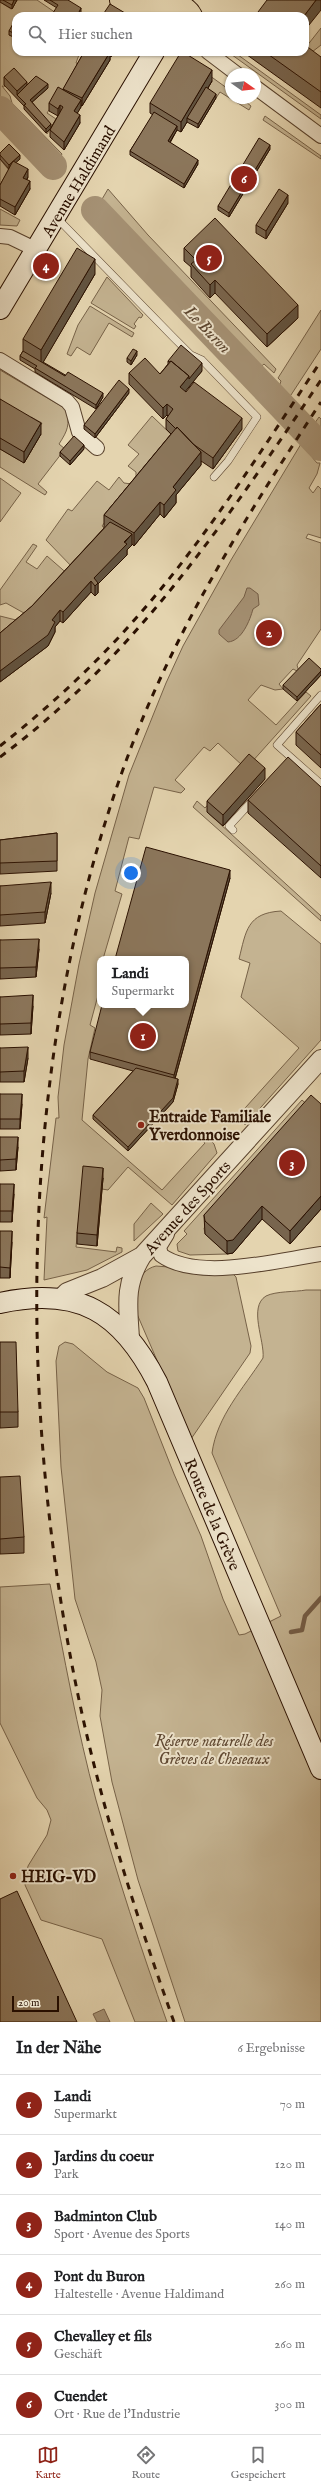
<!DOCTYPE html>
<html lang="de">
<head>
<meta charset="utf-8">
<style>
  :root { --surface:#fff; --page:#f6f6f6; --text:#202124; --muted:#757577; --line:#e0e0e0; --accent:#8f2418 }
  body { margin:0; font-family:"IM FELL English",serif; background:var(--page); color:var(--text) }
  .compass { position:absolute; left:225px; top:68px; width:36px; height:36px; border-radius:50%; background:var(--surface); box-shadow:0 1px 3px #0004; rotate:104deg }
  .scale { position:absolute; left:12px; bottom:10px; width:47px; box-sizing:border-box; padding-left:4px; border:2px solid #2a1000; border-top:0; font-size:11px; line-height:14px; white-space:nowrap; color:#2a1000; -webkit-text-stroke:3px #ede3cb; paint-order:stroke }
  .you { position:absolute; left:131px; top:873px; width:14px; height:14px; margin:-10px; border:3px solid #fff; border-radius:50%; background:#1a73e8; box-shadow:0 0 0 6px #1a73e833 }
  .badge { display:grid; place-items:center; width:26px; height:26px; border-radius:50%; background:var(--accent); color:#fff; font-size:13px; font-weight:700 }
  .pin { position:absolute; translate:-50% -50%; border:2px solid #fff; box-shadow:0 1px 4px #0006 }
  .popup { position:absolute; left:97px; top:956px; width:92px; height:52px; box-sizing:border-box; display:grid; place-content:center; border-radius:8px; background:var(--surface); filter:drop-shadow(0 1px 3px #0005); font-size:13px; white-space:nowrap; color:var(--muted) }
  .popup b { font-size:15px; color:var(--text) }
  .popup::after { content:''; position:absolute; left:50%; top:100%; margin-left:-8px; border:8px solid transparent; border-top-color:var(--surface) }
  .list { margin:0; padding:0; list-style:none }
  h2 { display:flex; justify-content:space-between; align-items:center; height:52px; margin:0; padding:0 16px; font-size:17px }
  h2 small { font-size:13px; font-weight:400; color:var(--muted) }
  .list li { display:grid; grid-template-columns:26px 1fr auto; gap:12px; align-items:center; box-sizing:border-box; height:60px; padding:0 16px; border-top:1px solid var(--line) }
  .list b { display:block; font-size:15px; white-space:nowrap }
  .list p { margin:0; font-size:13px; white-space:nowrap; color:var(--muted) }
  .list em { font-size:13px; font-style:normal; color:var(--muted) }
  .icon { flex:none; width:22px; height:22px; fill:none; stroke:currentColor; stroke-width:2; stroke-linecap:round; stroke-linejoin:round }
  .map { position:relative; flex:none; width:321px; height:2022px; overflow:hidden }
  .search { position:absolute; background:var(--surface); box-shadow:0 1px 3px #0004; left:12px; right:12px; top:12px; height:44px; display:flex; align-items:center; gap:10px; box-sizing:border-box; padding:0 14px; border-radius:12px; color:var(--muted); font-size:15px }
  .sheet { height:412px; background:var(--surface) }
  nav { display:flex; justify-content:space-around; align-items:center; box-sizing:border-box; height:56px; border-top:1px solid var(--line); background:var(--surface); font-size:11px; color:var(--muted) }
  nav a { display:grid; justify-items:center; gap:2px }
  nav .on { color:var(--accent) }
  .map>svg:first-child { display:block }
  .green { fill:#c4b391; stroke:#776248 }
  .water { fill:#a59174; stroke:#745d46 }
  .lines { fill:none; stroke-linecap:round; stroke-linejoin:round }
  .stream { stroke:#745d46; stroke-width:4.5 }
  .river { stroke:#a59174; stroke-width:28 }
  .service-casing { stroke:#58412c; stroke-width:8 }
  .minor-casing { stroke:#58412c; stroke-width:16 }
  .tertiary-casing { stroke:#58412c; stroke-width:20 }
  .secondary-casing { stroke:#2a1000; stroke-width:22 }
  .primary-casing { stroke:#2a1000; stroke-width:24 }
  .service { stroke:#ede3cb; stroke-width:7 }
  .minor { stroke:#ede3cb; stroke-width:14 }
  .tertiary { stroke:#ede3cb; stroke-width:18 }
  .secondary { stroke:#ede3cb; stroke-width:20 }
  .primary { stroke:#e4d4af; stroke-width:22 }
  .rail { stroke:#2a1000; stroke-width:3; stroke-dasharray:7 7; stroke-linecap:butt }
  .wall { fill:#78654e; stroke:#2a1000 }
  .shaded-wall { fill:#615340; stroke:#2a1000 }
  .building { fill:#8b765b; stroke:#2a1000 }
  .poi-dot { fill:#8f2418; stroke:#ede3cb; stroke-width:1.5 }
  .labels { text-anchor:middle; stroke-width:4; stroke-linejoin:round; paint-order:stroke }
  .street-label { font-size:16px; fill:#2a1000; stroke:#ede3cb }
  .poi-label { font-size:16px; font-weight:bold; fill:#2a1000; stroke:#ede3cb; text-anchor:start }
  .park-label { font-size:16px; font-style:italic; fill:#604933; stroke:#ede3cb }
  .water-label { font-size:17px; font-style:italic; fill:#5b442e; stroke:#ede3cb }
</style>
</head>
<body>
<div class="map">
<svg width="321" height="2022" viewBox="0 0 321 2022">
  <rect width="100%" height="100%" fill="#e4d4af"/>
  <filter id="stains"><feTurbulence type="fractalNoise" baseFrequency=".005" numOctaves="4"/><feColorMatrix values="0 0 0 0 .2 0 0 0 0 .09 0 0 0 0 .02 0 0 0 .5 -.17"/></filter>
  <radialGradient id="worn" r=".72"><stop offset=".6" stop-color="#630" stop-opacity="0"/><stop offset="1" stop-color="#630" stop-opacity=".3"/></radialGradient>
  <path class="green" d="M17,0H37L56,13L54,16H16V25L9,35L16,38V52H80L76,63L80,66L47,113L56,119L47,134L46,132L51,127L30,104L47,88L27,89L2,86L10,96L12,103L62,154L57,163L0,104V2L11,9Z
    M321,28V45L312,52L306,47Z
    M228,52H234L321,115V119Z
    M206,73L231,91V98H241L251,106L249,110L220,92L216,98L206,91L212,81Z
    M265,116L321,156V159L263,120Z
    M5,125L51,173L50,174L2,127Z
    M0,159L11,173L0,193Z
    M108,189L148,235L276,369L274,373L264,364L256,371L115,224L114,216L111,220L98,206Z
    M0,209L20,220L17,226L0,225Z
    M91,216L162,290L158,292L97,229Z
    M107,277L143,315L141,318L139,317L134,324L136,326L134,329L91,303Z
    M90,306L134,333L132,337L109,323L90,355L77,347L71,356L67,354L78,325Z
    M321,310V349L289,398L279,387L281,381L278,378Z
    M0,370L66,409C70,425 68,430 59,444L65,449L38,484L47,492L45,495L0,467V449L24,463L41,434L37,431L42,423L31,417L26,425L0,401Z
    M152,416L177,440L136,477V472L128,466L139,454L128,445Z
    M319,417L321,419V436L312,427Z
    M301,444L317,463H320L317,474L309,488L313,493L318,486L321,489V538L308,534L306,538L321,543V629L297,665L299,672L293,669L279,684L283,689L275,690L261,685L248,700L276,725L306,692L311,696L207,812L321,916V921L193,807L197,801L205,808L243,766L218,743L210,751L204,747L175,780L185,789L181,793L154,787L139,839L129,837L115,891L122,894L103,959H100V988L90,1025L95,1028L88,1059L82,1120L162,1190L205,1143L196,1135L199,1132H203L214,1144L217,1153L172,1205L128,1167L108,1190L102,1189L103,1178L83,1177L76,1247L116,1252L117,1247L122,1248V1252L87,1270L44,1280L47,1217L44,1218L56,1118H59L58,1097L64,1045L79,964L95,893L129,775L166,683L183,646L231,560Z
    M119,477L124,483L132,484L110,508L113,511L102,526L110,532L75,570L46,540L68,509L72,511L97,481L109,490Z
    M0,478L21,493L0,522Z
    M33,544L37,546L26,562L37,569L47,556L70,576L31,617L6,603L0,605V590Z
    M0,616L20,621L0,636Z
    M281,911L321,944V1040L245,1125L237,1117L299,1048L241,997L250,963L239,959C246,931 247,913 281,911Z
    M302,1100L311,1108L204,1228L205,1234L227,1254L190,1255L178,1251L177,1244L187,1234L184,1231Z
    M151,1203L163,1214L134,1241V1224Z
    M156,1266L231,1272L236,1277L251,1346L250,1353L191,1439L137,1314C135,1296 135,1271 156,1266Z
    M306,1290H321V2022H185L138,1880L112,1782L100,1716L102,1690L96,1662L75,1599L61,1467L56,1361L59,1346L65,1342L73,1344L107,1372L138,1388L144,1398L174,1474L201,1536L223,1599L239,1635L245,1634L281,1616L212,1453C217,1416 243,1389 263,1358C265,1341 248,1307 266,1296C276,1291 295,1292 306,1290Z
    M50,1584C64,1656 77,1729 96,1800C117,1875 141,1949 167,2022H135L102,1939L41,1920L25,1885L28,1866L47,1835L51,1820L47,1810L37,1798L0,1723V1587Z"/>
  <path class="water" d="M247,588H250L258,594L259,605L253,609C250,620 242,641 228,642L219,634V630L244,597Z
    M104,2009L110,2022H97L93,2014Z"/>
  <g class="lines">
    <path class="stream" d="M291,1632L302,1630L305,1616L321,1598"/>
    <path class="river" d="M0,110L53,166
      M95,210L321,447"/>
    <g class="service-casing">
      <path id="service" d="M57,218L172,336L191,355L202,360L257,417L228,461L214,477
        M321,695L277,745L321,784
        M233,830L229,826L254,799"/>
    </g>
    <g class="minor-casing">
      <path id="minor" d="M208,52L237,74
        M255,87L321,136
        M0,236L10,237L37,250
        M0,360L67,401L72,407L79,432L97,448
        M167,1234L159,1247L161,1255C198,1282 278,1260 321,1254"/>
    </g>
    <g class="tertiary-casing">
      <path id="tertiary" d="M61,1298L67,1292L102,1278L142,1256
        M130,1338C128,1306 124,1285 142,1256L321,1059"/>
    </g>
    <g class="secondary-casing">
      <path id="secondary" d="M0,309L154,52
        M0,1303C79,1286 121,1312 157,1382L321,1769"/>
    </g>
    <g class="primary-casing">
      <path id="primary" d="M121,0L147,12
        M145,16C154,0 183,0 191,16"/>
    </g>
    <use href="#service" class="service"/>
    <use href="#minor" class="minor"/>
    <use href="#tertiary" class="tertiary"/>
    <use href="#secondary" class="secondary"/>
    <use href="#primary" class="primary"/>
    <path class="rail" d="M0,746C49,707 95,665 137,617C206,539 263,448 321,361
      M0,757C135,657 228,518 321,380
      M174,2022C136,1915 101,1806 78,1695C14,1387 19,1041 132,745C179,623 250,510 321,402"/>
  </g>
  <path class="wall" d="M0,0H17L12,9L0,2Z
    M44,0H68L81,12L57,8Z
    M16,21V38L9,35V31Z
    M84,52H114L111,57L110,56V60L82,106L81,105V107L77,113L80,123L64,150L50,137V130L51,128L46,133L24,109V106L4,85V77L27,85L48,88L32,102L51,128L58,116L49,111V103L63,90Z
    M243,52H305L321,57V108Z
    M212,81L208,88L216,98L198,128L187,122L181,132L177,130L170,143L198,164L184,188L130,155V151L153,115L150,113V103Z
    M270,149L229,217L218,210V206Z
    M0,153L20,159L15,162L28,177L27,180L30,189L15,215L0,206V185L10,168L9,169L0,159Z
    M288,203L266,239L256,233V225Z
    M184,248L298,318L267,347L215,293L210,298L191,277V267L184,261Z
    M95,274L43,362L103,397L96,409L35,372V369L20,360V356L23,351V339Z
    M137,355L131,365L127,362V358Z
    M168,361L202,371L185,391L242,429L213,469L201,461V465L176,495V503L164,518L160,514L134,546L132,544L127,550V555L98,584V593L95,596L91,592L63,623L60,621L55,627V632L48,646L0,682V633L32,606L104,528V515L171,434L166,429V419L168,416L167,415L163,419L129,384V373L160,374L168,364Z
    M129,393L95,438L84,429V425Z
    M0,399L41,434L24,463L0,449Z
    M84,449L70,465L60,456V452Z
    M321,669V675L297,701L283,689V685Z
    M321,704V768L296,745V732Z
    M265,779L223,826L207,812V801Z
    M321,787V878L248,813V800Z
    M57,833V871L0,874V840Z
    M230,878L175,1079L178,1084L173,1102L128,1151L93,1119V1115L133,1071L90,1059V1052Z
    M0,886L51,893L45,923L0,926Z
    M0,940L39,949L36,977L0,979Z
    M0,997L33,1006L31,1034L0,1035Z
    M0,1048L28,1058L24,1082H0Z
    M0,1094L22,1104L20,1129H0Z
    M321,1104V1209L290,1244L262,1219L233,1253L227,1254L205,1234L204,1215Z
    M0,1137L18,1147L16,1170L0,1171Z
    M103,1178L97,1246L77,1244V1233Z
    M0,1184L14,1194L12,1222H0Z
    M0,1231L12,1242L10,1278H0Z
    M0,1342L18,1412V1427L0,1428Z
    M0,1477L24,1537V1553L0,1554Z"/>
  <path class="shaded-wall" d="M14,0H17L12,9V5Z
    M316,0H321V10L305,30V16H304Z
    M81,8V12L79,16H77Z
    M110,52V60L82,106V98Z
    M112,52H114L111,57V53Z
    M212,70V81L189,119L187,118V122L181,132V122Z
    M27,82V89L17,95V91Z
    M48,84V88L30,104V100Z
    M216,94V98L198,128V124Z
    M81,100V107L74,119V111Z
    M60,105V113L58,116V109Z
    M80,115V123L64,150V142Z
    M51,124V128L46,133V129Z
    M177,126V130L168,145V141Z
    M270,145V149L229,217V213Z
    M20,155V159L9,169V165Z
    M198,160V164L184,188V184Z
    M28,169V177L23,185V178Z
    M30,181V189L15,215V207Z
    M288,195V203L266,239V231Z
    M95,259V274L41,366V350Z
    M215,280V293L210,298V285Z
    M298,305V318L267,347V334Z
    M137,351V355L131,365V361Z
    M202,363V371L180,398V387L189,376Z
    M129,389V393L95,438V434Z
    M103,393V397L96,409V405Z
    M167,404V415L163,419V408Z
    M242,418V429L213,469V458Z
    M41,423V434L24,463V452Z
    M84,445V449L70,465V461Z
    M201,452V465L176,495V503L164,518V505L173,487Z
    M160,502V514L134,546V533Z
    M132,534V545L127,550V555L98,584V593L95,596V586L94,578Z
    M91,581V592L63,623V612Z
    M60,610V621L55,627V632L48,646L0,682V671L52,620Z
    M321,671V675L297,701V697Z
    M265,768V779L223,826V815Z
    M230,870V878L174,1082V1075Z
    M51,882V893L45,923V912Z
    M39,939V949L36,977V967Z
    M33,995V1006L31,1034V1023Z
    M28,1047V1058L24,1082V1071Z
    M178,1079V1084L173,1102L128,1151V1147Z
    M22,1094V1104L20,1129V1119Z
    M18,1137V1147L16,1170V1159Z
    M103,1168V1178L97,1246V1235Z
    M14,1184V1194L12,1222V1211Z
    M321,1196V1209L290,1244V1231Z
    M262,1206V1219L233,1253L227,1254V1241Z
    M12,1231V1242L10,1278V1268Z"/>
  <path class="building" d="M3,0H14L12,5Z
    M50,0H68L81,8L77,16H51L58,5Z
    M267,0H316L304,16H255Z
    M110,4L130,16H102Z
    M15,20L16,21V34L9,31Z
    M305,45L321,57V92L265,52H305Z
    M84,52H110L82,98L63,89Z
    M181,52H183L212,70L181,122L150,103Z
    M14,68L27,82L17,91L4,77Z
    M36,76L48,84L30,100L51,124L46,129L24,105L26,104L17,95Z
    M58,87L81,100L74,111L80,115L64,142L50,130L63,107L60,105L58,109L49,103Z
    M206,87L216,94L198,124L187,118Z
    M154,112L177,126L168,141L198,160L184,184L130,151Z
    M259,138L270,145L229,213L218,206Z
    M9,144L20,155L9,165L0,155V153Z
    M13,161L28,169L23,178L30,181L15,207L0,199V185Z
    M279,189L288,195L266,231L256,225Z
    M215,218L298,305L267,334L215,280L210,285L191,264L196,260L184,248Z
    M77,248L95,259L41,350L23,339Z
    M181,345L202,363L189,379V376L171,361L169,362L168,361Z
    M133,349L137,351L131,361L127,358Z
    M23,351L65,376L68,372L103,393L96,405L35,368L37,366L20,356Z
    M145,358L160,374L171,361L189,376L180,387L186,392L194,382L242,418L213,458L193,444L177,427L176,429L166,419L173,409L167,404L163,408L129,373Z
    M119,380L129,389L95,434L84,425Z
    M0,399L41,423L24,452L0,438Z
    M177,427L201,452L173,487L176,490L164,505L160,502L134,533L104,515Z
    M74,436L84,445L70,461L60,452Z
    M110,522L132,534L124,542L127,544L94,578L98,583L95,586L91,581L63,612L60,610L52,620L55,622L48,635L0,671V633L32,606Z
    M309,658L321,669V671L297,697L283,685Z
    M321,704V755L296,732Z
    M249,754L265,768L223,815L207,801Z
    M288,757L321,787V866L248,800Z
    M57,833V861L0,863V840Z
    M146,847L230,870L174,1075L90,1052L102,1005H186V959H115Z
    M51,882L45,912L0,915V886Z
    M39,939L36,967L0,968V940Z
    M33,995L31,1023L0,1024V997Z
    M28,1047L24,1071L0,1072V1048Z
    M136,1068L178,1079L173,1098L128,1147L93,1115Z
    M0,1094H22L20,1119H0Z
    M311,1095L321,1104V1196L290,1231L262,1206L233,1240L227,1241L205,1221L204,1215Z
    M0,1137H18L16,1159L0,1160Z
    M83,1166L103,1168L97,1235L77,1233Z
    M0,1184H14L12,1211H0Z
    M0,1231H12L10,1268L0,1267Z
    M0,1342H16L18,1412H0Z
    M20,1476L24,1537L0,1539V1477Z
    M17,1891L77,2022H0V1899Z"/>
  <g class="poi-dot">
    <circle cx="141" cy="1125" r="4"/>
    <circle cx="13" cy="1876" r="4"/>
  </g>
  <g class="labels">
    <g class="street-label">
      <text transform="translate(78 181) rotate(-59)" y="6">Avenue Haldimand</text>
      <text transform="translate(187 1207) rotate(-48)" y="6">Avenue des Sports</text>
      <text transform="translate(213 1514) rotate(67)" y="6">Route de la Grève</text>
    </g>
    <g class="poi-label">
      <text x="149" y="1122">Entraide Familiale<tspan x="149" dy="18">Yverdonnoise</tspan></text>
      <text x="21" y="1882">HEIG-VD</text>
    </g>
    <g class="park-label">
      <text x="214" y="1746">Réserve naturelle des<tspan x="214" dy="18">Grèves de Cheseaux</tspan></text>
    </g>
    <g class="water-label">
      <text transform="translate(208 329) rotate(46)" y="6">Le Buron</text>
    </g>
  </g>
  <rect width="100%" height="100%" filter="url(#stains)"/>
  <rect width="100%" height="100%" fill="url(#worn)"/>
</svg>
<svg class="compass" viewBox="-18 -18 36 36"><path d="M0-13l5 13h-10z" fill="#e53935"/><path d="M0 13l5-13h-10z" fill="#757577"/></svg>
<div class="scale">20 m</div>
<div class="you"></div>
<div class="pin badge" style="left:143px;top:1036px">1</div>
<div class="popup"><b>Landi</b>Supermarkt</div>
<div class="pin badge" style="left:269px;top:633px">2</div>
<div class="pin badge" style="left:292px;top:1163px">3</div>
<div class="pin badge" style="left:46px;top:266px">4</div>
<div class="pin badge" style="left:209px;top:258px">5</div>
<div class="pin badge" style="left:244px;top:179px">6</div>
<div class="search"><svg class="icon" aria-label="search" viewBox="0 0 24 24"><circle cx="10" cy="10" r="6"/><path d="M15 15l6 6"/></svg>Hier suchen</div>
</div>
<section class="sheet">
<h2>In der Nähe<small>6 Ergebnisse</small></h2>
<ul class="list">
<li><span class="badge">1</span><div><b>Landi</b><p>Supermarkt</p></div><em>70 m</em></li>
<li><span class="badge">2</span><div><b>Jardins du coeur</b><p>Park</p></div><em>120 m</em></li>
<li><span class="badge">3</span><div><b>Badminton Club</b><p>Sport · Avenue des Sports</p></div><em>140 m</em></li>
<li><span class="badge">4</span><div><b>Pont du Buron</b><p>Haltestelle · Avenue Haldimand</p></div><em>260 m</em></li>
<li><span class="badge">5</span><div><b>Chevalley et fils</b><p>Geschäft</p></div><em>260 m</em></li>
<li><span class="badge">6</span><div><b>Cuendet</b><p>Ort · Rue de l'Industrie</p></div><em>300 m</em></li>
</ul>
</section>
<nav>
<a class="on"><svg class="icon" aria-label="map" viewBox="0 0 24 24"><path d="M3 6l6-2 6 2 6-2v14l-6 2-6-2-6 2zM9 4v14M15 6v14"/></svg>Karte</a>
<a><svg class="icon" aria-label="directions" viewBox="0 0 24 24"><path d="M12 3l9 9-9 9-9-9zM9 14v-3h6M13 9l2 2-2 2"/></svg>Route</a>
<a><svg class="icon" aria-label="saved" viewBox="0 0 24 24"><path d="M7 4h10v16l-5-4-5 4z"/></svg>Gespeichert</a>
</nav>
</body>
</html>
